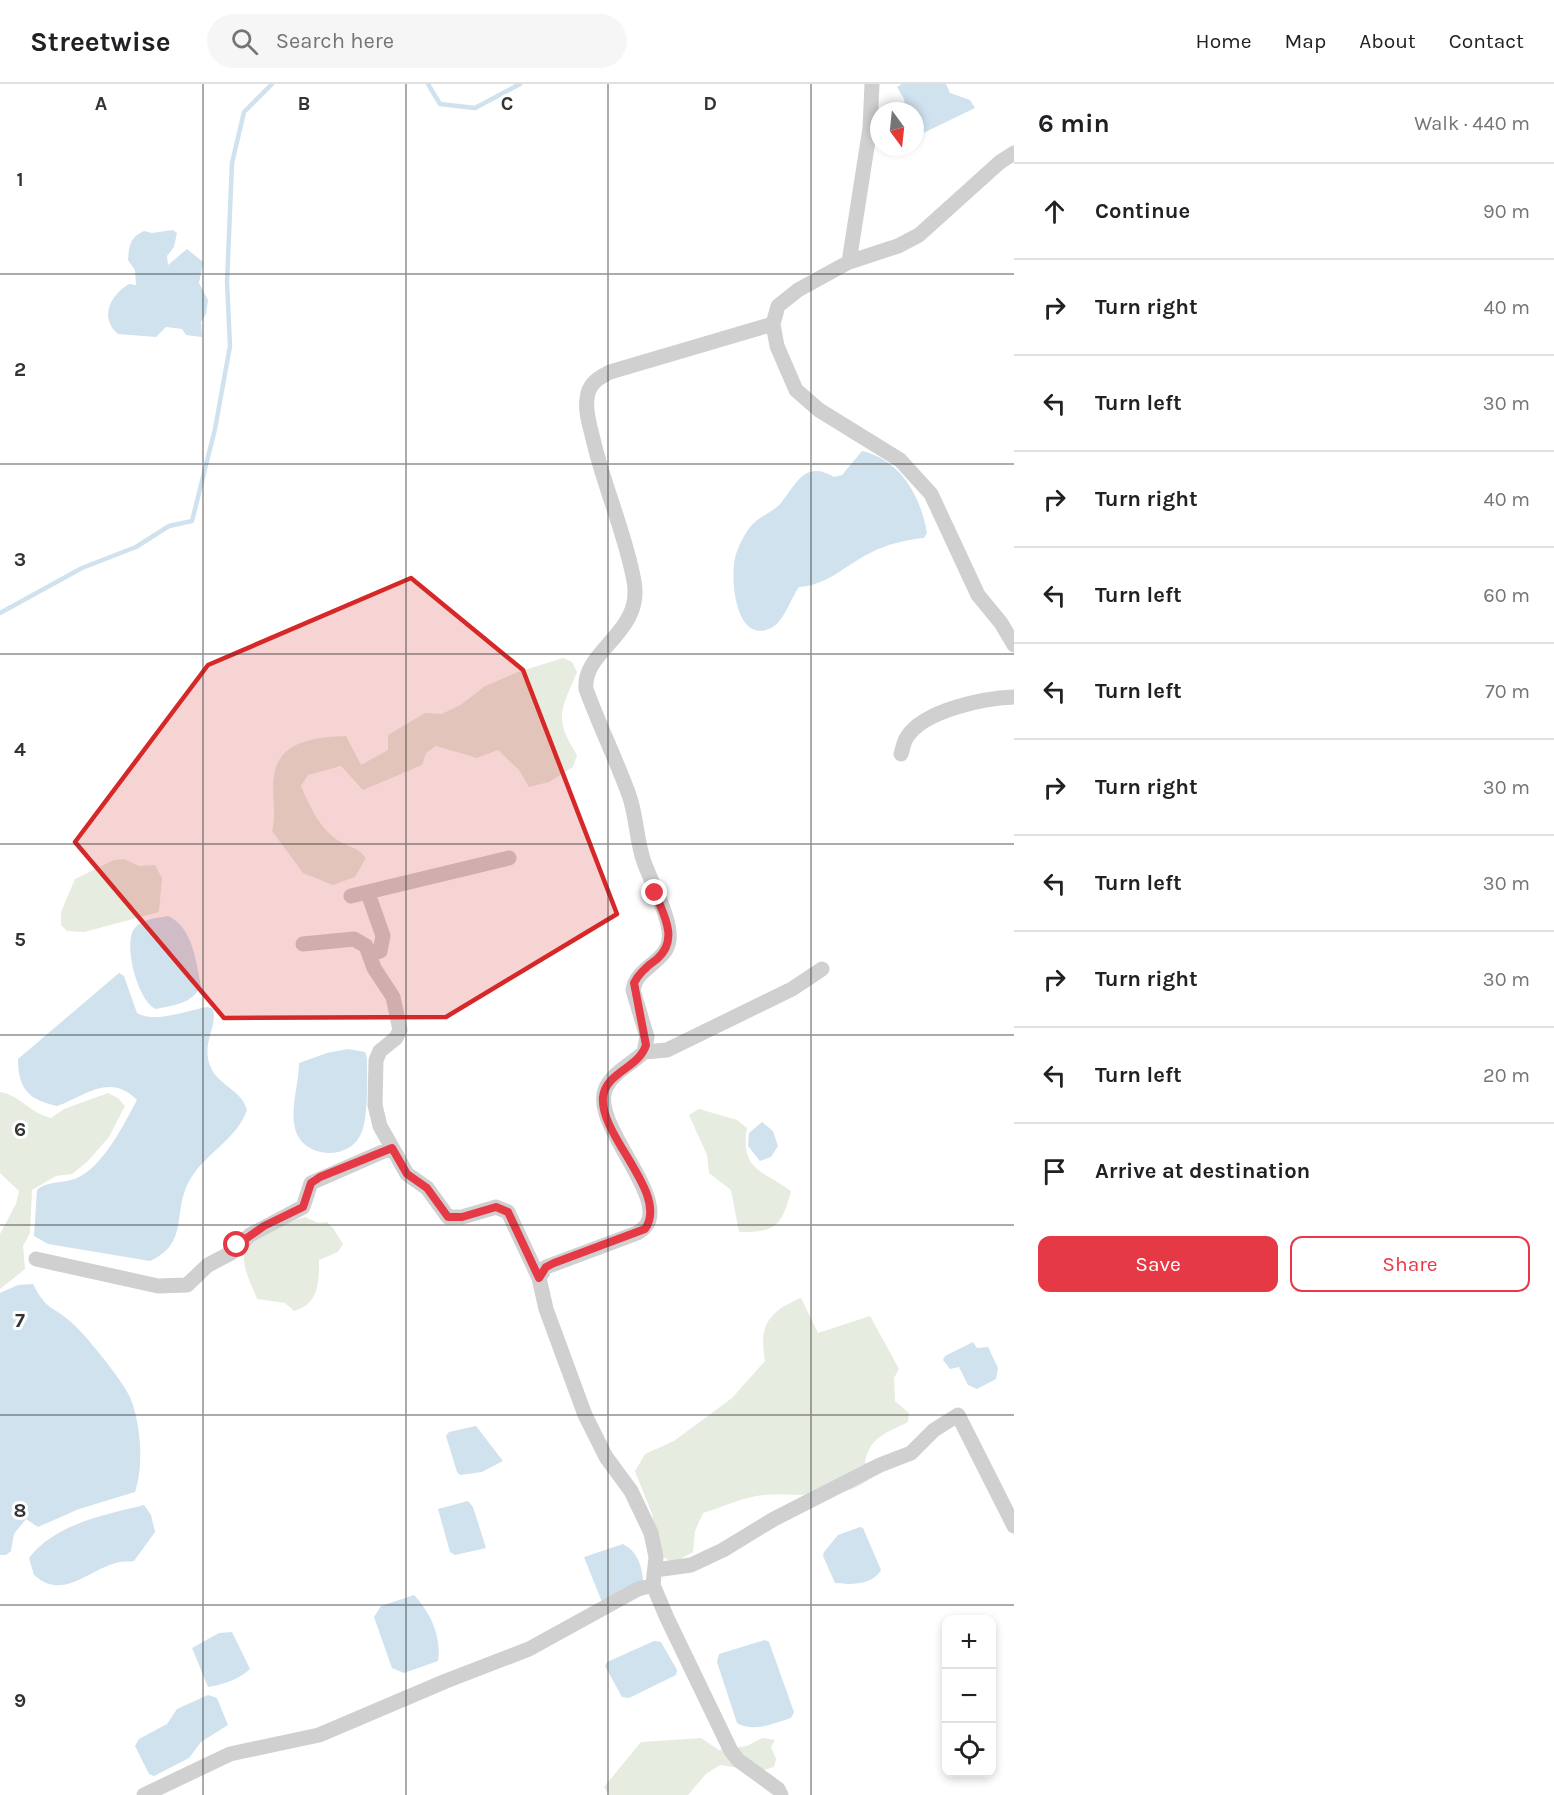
<!DOCTYPE html>
<html lang="en">
<head>
<meta charset="utf-8">
<style>
  :root { --surface:#fff; --page:#f6f6f6; --text:#202124; --muted:#757577; --line:#e0e0e0; --accent:#e63946 }
  body { margin:0; font-family:Karla,sans-serif; background:var(--page); color:var(--text) }
  .controls { position:absolute; right:18px; bottom:18px; display:grid; overflow:hidden; border-radius:12px; box-shadow:0 3px 9px #0003 }
  .controls button { width:54px; height:54px; display:grid; place-items:center; padding:0; border:0; border-bottom:2px solid var(--line); background:var(--surface); color:var(--text); font:30px sans-serif }
  .compass { position:absolute; left:870px; top:18px; width:54px; height:54px; border-radius:50%; background:var(--surface); box-shadow:0 3px 9px #0003; rotate:165deg }
  .stop { position:absolute; width:18px; height:18px; margin:-14px; border:4px solid #e63946; border-radius:50%; background:#fff }
  .stop.end { background:#e63946; border-color:#fff; box-shadow:0 2px 6px #0008 }
  .list { margin:0; padding:0; list-style:none }
  h2 { display:flex; justify-content:space-between; align-items:center; height:78px; margin:0; padding:0 24px; font-size:26px }
  h2 small { font-size:20px; font-weight:400; color:var(--muted) }
  .list li { display:grid; grid-template-columns:39px 1fr auto; gap:18px; align-items:center; box-sizing:border-box; height:96px; padding:0 24px; border-top:2px solid var(--line) }
  .list b { display:block; font-size:22px; white-space:nowrap }
  .list em { font-size:20px; font-style:normal; color:var(--muted) }
  .actions { display:flex; gap:12px; padding:18px 24px }
  .actions a { flex:1; padding:14px 0; border:2px solid var(--accent); border-radius:12px; text-align:center; font-size:21px; color:var(--accent) }
  .actions .main { background:var(--accent); color:#fff }
  .icon { flex:none; width:33px; height:33px; fill:none; stroke:currentColor; stroke-width:2; stroke-linecap:round; stroke-linejoin:round }
  .map { position:relative; flex:none; width:1014px; height:1711px; overflow:hidden }
  header { display:flex; align-items:center; gap:36px; box-sizing:border-box; height:84px; padding:0 30px; background:var(--surface); border-bottom:2px solid var(--line) }
  header strong { font-size:28px }
  nav { display:flex; gap:33px; margin-inline-start:auto; font-size:21px }
  .search { width:420px; height:54px; background:var(--page); display:flex; align-items:center; gap:15px; box-sizing:border-box; padding:0 21px; border-radius:33px; color:var(--muted); font-size:22px }
  main { display:flex }
  aside { flex:1; background:var(--surface) }
  .map>svg:first-child { display:block }
  .green { fill:#e6ecdf }
  .water { fill:#cfe2ee }
  .lines { fill:none; stroke-linecap:round; stroke-linejoin:round }
  .stream { stroke:#cfe2ee; stroke-width:4.5 }
  .minor { stroke:#d0d0d0; stroke-width:15 }
  .route { stroke:#e63946; stroke-width:8 }
  .marked { fill:#d62828; fill-opacity:0.2; stroke:#d62828; stroke-width:4.5; stroke-linejoin:round }
  .grid { fill:none; stroke:#333; stroke-width:1.5; stroke-opacity:0.55 }
  .grid-label { font-size:20px; text-anchor:middle; font-weight:bold; fill:#333; stroke:#fff; stroke-width:6; stroke-linejoin:round; paint-order:stroke }
</style>
</head>
<body>
<header>
<strong>Streetwise</strong>
<div class="search"><svg class="icon" aria-label="search" viewBox="0 0 24 24"><circle cx="10" cy="10" r="6"/><path d="M15 15l6 6"/></svg>Search here</div>
<nav><a>Home</a><a>Map</a><a>About</a><a>Contact</a></nav>
</header>
<main>
<div class="map">
<svg width="1014" height="1711" viewBox="0 0 1014 1711">
  <rect width="100%" height="100%" fill="#fff"/>
  <path class="green" d="M563,574L572,578L577,588C561,627 553,633 577,671L573,683L549,698L529,703L519,686L498,666L477,674L436,662L426,669L422,681L363,706L341,682L308,691L301,702C310,723 320,745 339,757C351,764 356,762 366,774L355,793L333,801L303,789L272,747C277,728 271,710 274,691C279,656 318,653 346,652L361,681L388,666V651L425,629L442,630L462,620L485,602L518,588Z
    M124,775L139,782L155,781L162,794L159,828L84,848L67,847L61,841V828L75,795L114,776Z
    M0,1008C20,1011 31,1030 51,1034L64,1025L108,1009L118,1014L125,1022L109,1053L87,1078L72,1090L56,1092L32,1106L30,1149L23,1162L25,1185L0,1205V1150L16,1120L19,1107L0,1089Z
    M699,1025L737,1036L747,1044C740,1085 761,1086 791,1107C782,1142 775,1149 739,1148L731,1106L709,1089L707,1071L689,1031Z
    M305,1133L318,1139L327,1138L333,1144L343,1160L338,1168L319,1176C319,1198 319,1220 294,1227L285,1219L257,1215C253,1203 244,1188 244,1175C244,1148 285,1140 305,1133Z
    M801,1214L818,1249L870,1232L899,1285L894,1294L895,1317L909,1329L908,1338C887,1349 870,1352 865,1378L875,1391C834,1424 803,1405 756,1412C739,1415 720,1424 703,1429L695,1447L693,1468L673,1479L660,1471L652,1430L635,1387L645,1370L674,1357L732,1314L765,1277C759,1242 767,1228 801,1214Z
    M701,1654L719,1666L747,1662L762,1654L775,1656L771,1663L776,1675L774,1683L760,1687L720,1681L706,1690L688,1711H609L604,1703L641,1658Z"/>
  <path class="water" d="M902,0H946L950,9L970,16L975,24L915,53V27H905L904,15L897,3Z
    M173,146L177,149L174,163L167,172L168,181L187,165L203,178L199,199L208,216L206,230L201,238L202,253L186,251L182,245L166,243L156,253L118,250C99,234 110,211 129,200L136,201L135,186L128,176C129,162 130,153 144,147L152,149Z
    M862,367C901,376 921,413 927,449L924,454C905,456 887,460 870,469C846,481 826,502 799,503C790,515 785,537 771,544C736,561 730,497 735,474C737,465 745,448 752,441C760,432 773,428 781,419C797,399 805,376 834,393L842,391Z
    M168,832C193,843 196,878 201,902C191,920 175,921 156,925C138,918 123,861 134,845C141,835 157,834 168,832Z
    M119,889L124,892L137,929C157,940 186,926 208,923L213,925C218,944 199,961 212,986C221,1002 242,1007 247,1026C236,1056 207,1068 191,1094C171,1125 191,1159 150,1177L48,1160L34,1152L37,1106C49,1096 63,1100 77,1094C103,1083 124,1040 137,1016C110,988 85,1012 57,1022C29,1016 18,1005 18,975Z
    M348,965L365,968L367,974C367,992 369,1036 360,1052C346,1078 301,1073 295,1044C290,1024 299,1000 299,979L327,969Z
    M762,1038L773,1047L778,1062L771,1073L760,1077L748,1062L749,1049Z
    M33,1200C47,1227 50,1220 71,1238C85,1250 123,1297 130,1313C141,1340 144,1381 135,1408L79,1425L38,1443L26,1435L14,1450L11,1467L6,1471H0V1209L18,1201Z
    M973,1258L977,1264L988,1263L998,1284L996,1295L977,1305L968,1301L959,1283L950,1285L943,1276L945,1272Z
    M476,1342L503,1377L482,1388L460,1391L457,1388L446,1352L449,1348Z
    M468,1417L473,1423L486,1464L455,1471L450,1468L438,1425Z
    M144,1421L151,1431L155,1448L134,1477C130,1478 125,1477 120,1478C89,1484 64,1518 34,1491L29,1474C55,1440 104,1431 144,1421Z
    M860,1443L863,1444L881,1486C873,1501 851,1501 835,1499L823,1472L824,1468L838,1451Z
    M623,1460C637,1467 642,1481 643,1497L602,1518L584,1473Z
    M414,1511C430,1528 442,1553 438,1577L404,1589L392,1584L374,1533L381,1522Z
    M232,1548L250,1585C240,1595 222,1601 208,1603L192,1564L219,1549Z
    M765,1556L769,1558L794,1628L791,1634C775,1639 753,1649 737,1639L717,1578L719,1570Z
    M654,1557L661,1558L677,1586L676,1591L629,1614L622,1613L605,1582L607,1578Z
    M208,1611L217,1614L228,1641L201,1658L189,1674L154,1692L149,1690L135,1662L139,1655L167,1640L177,1625Z"/>
  <g class="lines">
    <path class="stream" d="M428,0L440,20L475,24L520,0
      M0,529L82,484L136,463L169,442L192,437L215,345L230,262L227,198L232,79L244,28L272,0"/>
    <path class="minor" d="M1014,69L1000,78L919,151L898,162L849,178L798,206L778,222L773,240L777,262L796,306L819,326L900,376L931,410L978,511L1001,539L1014,561
      M849,178L870,44L872,0
      M773,240L610,288C598,294 588,300 587,315C585,328 590,342 593,355C604,403 625,448 634,497C644,549 582,566 586,605C599,641 616,675 629,711C637,733 636,756 644,778C651,798 672,836 669,856C667,878 636,883 633,906L647,953L644,968C632,980 611,989 605,1006C591,1045 683,1125 637,1149L546,1183L539,1194L546,1225L585,1331L606,1373L631,1407L651,1449L656,1473L653,1501L667,1534L731,1667L738,1676L778,1705L781,1711
      M901,670C903,664 904,657 907,653C924,626 985,614 1014,613
      M368,809L383,852L380,867L371,871
      M351,812L509,774
      M303,860L354,855L366,862L374,884L393,913L400,946L396,954L380,967L376,976L375,1021L380,1042L407,1090L427,1104L448,1133H462L496,1123L508,1128L539,1194
      M644,968L667,966L792,905L822,885
      M36,1175L158,1202L187,1201L208,1181L231,1169L250,1151L303,1123L311,1099L391,1064
      M655,1486L691,1481L723,1466L774,1435L880,1381L911,1369L934,1346L958,1331L1014,1442
      M144,1711L230,1670L319,1651L446,1597L529,1565L638,1505L653,1501"/>
  </g>
  <g class="lines">
    <path class="route" d="M237,1161L264,1142L303,1123L311,1099L320,1093L392,1064L407,1090L427,1104L448,1133H462L496,1123L508,1128L539,1194L546,1183L554,1179L645,1145C670,1110 599,1052 603,1013C606,988 639,984 646,961L634,899C639,889 647,882 657,875C679,856 664,831 655,809"/>
  </g>
  <path class="marked" d="M411,494L523,586L617,830L446,933L224,934L75,758L208,581Z"/>
  <path class="grid" d="M203,0V1711M406,0V1711M608,0V1711M811,0V1711M0,190H1014M0,380H1014M0,570H1014M0,760H1014M0,951H1014M0,1141H1014M0,1331H1014M0,1521H1014"/>
  <g class="grid-label">
    <text x="101" y="26">A</text>
    <text x="304" y="26">B</text>
    <text x="507" y="26">C</text>
    <text x="710" y="26">D</text>
    <text x="20" y="102">1</text>
    <text x="20" y="292">2</text>
    <text x="20" y="482">3</text>
    <text x="20" y="672">4</text>
    <text x="20" y="862">5</text>
    <text x="20" y="1052">6</text>
    <text x="20" y="1243">7</text>
    <text x="20" y="1433">8</text>
    <text x="20" y="1623">9</text>
  </g>
</svg>
<div class="controls">
<button>+</button>
<button>−</button>
<button><svg class="icon" aria-label="locate" viewBox="0 0 24 24"><circle cx="12" cy="12" r="6"/><path d="M12 2v4M12 18v4M2 12h4M18 12h4"/></svg></button>
</div>
<svg class="compass" viewBox="-18 -18 36 36"><path d="M0-13l5 13h-10z" fill="#e53935"/><path d="M0 13l5-13h-10z" fill="#757577"/></svg>
<div class="stop" style="left:237px;top:1161px"></div>
<div class="stop end" style="left:655px;top:809px"></div>
</div>
<aside>
<h2>6 min<small>Walk · 440 m</small></h2>
<ul class="list">
<li><svg class="icon" aria-label="ahead" viewBox="0 0 24 24"><path d="M12 20V5M6 11l6-6 6 6"/></svg><div><b>Continue</b></div><em>90 m</em></li>
<li><svg class="icon" aria-label="right" viewBox="0 0 24 24"><path d="M7 20v-9h11M14 6l5 5-5 5"/></svg><div><b>Turn right</b></div><em>40 m</em></li>
<li><svg class="icon" aria-label="left" viewBox="0 0 24 24"><path d="M17 20v-9H6M10 6l-5 5 5 5"/></svg><div><b>Turn left</b></div><em>30 m</em></li>
<li><svg class="icon" aria-label="right" viewBox="0 0 24 24"><path d="M7 20v-9h11M14 6l5 5-5 5"/></svg><div><b>Turn right</b></div><em>40 m</em></li>
<li><svg class="icon" aria-label="left" viewBox="0 0 24 24"><path d="M17 20v-9H6M10 6l-5 5 5 5"/></svg><div><b>Turn left</b></div><em>60 m</em></li>
<li><svg class="icon" aria-label="left" viewBox="0 0 24 24"><path d="M17 20v-9H6M10 6l-5 5 5 5"/></svg><div><b>Turn left</b></div><em>70 m</em></li>
<li><svg class="icon" aria-label="right" viewBox="0 0 24 24"><path d="M7 20v-9h11M14 6l5 5-5 5"/></svg><div><b>Turn right</b></div><em>30 m</em></li>
<li><svg class="icon" aria-label="left" viewBox="0 0 24 24"><path d="M17 20v-9H6M10 6l-5 5 5 5"/></svg><div><b>Turn left</b></div><em>30 m</em></li>
<li><svg class="icon" aria-label="right" viewBox="0 0 24 24"><path d="M7 20v-9h11M14 6l5 5-5 5"/></svg><div><b>Turn right</b></div><em>30 m</em></li>
<li><svg class="icon" aria-label="left" viewBox="0 0 24 24"><path d="M17 20v-9H6M10 6l-5 5 5 5"/></svg><div><b>Turn left</b></div><em>20 m</em></li>
<li><svg class="icon" aria-label="arrive" viewBox="0 0 24 24"><path d="M6 21V4h12l-3 4 3 4H6"/></svg><div><b>Arrive at destination</b></div></li>
</ul>
<div class="actions"><a class="main">Save</a><a>Share</a></div>
</aside>
</main>
</body>
</html>
